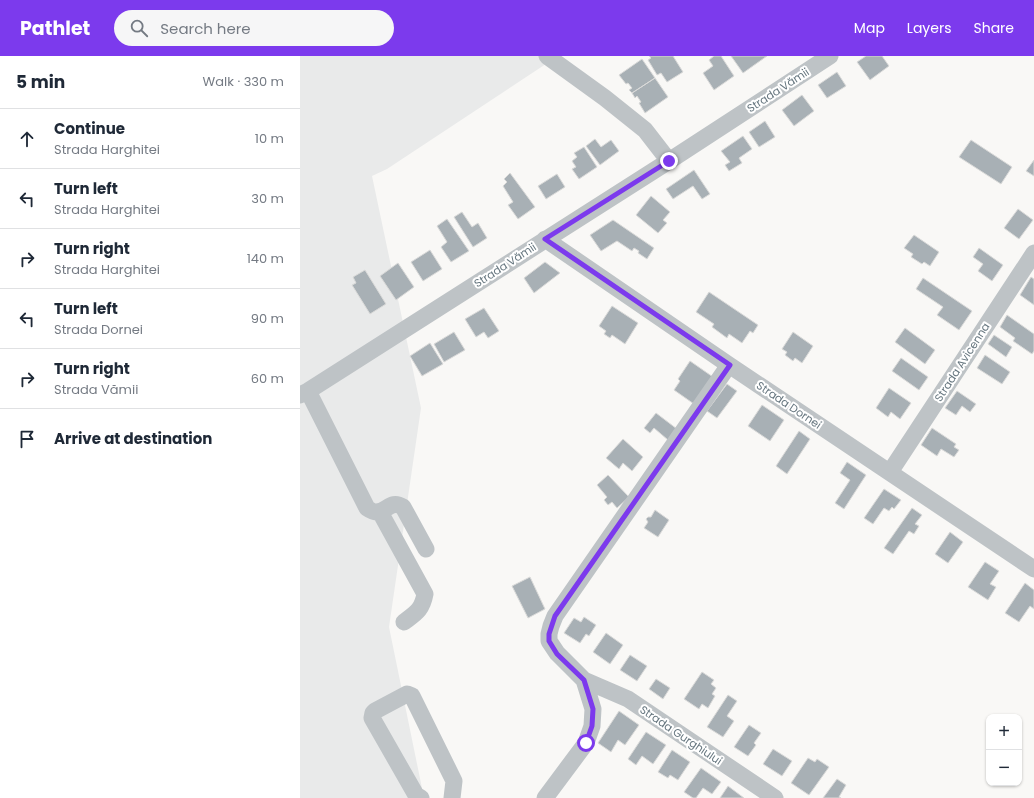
<!DOCTYPE html>
<html lang="en">
<head>
<meta charset="utf-8">
<style>
  :root { --surface:#fff; --page:#f6f6f7; --text:#1f2937; --muted:#747a83; --line:#e0e1e3; --accent:#7c3aed }
  body { margin:0; font-family:Poppins,sans-serif; background:var(--page); color:var(--text) }
  .controls { position:absolute; right:12px; bottom:12px; display:grid; overflow:hidden; border-radius:8px; box-shadow:0 1px 3px #0004 }
  .controls button { width:36px; height:36px; display:grid; place-items:center; padding:0; border:0; border-bottom:1px solid var(--line); background:var(--surface); color:var(--text); font:20px sans-serif }
  .stop { position:absolute; width:12px; height:12px; margin:-9px; border:3px solid #7c3aed; border-radius:50%; background:#fff }
  .stop.end { background:#7c3aed; border-color:#fff; box-shadow:0 1px 4px #0008 }
  .list { margin:0; padding:0; list-style:none }
  h2 { display:flex; justify-content:space-between; align-items:center; height:52px; margin:0; padding:0 16px; font-size:17px }
  h2 small { font-size:13px; font-weight:400; color:var(--muted) }
  .list li { display:grid; grid-template-columns:26px 1fr auto; gap:12px; align-items:center; box-sizing:border-box; height:60px; padding:0 16px; border-top:1px solid var(--line) }
  .list b { display:block; font-size:15px; white-space:nowrap }
  .list p { margin:0; font-size:13px; white-space:nowrap; color:var(--muted) }
  .list em { font-size:13px; font-style:normal; color:var(--muted) }
  .icon { flex:none; width:22px; height:22px; fill:none; stroke:currentColor; stroke-width:2; stroke-linecap:round; stroke-linejoin:round }
  .map { position:relative; flex:none; width:734px; height:742px; overflow:hidden }
  header { display:flex; align-items:center; gap:24px; box-sizing:border-box; height:56px; padding:0 20px; background:var(--accent); color:#fff }
  header strong { font-size:19px }
  nav { display:flex; gap:22px; margin-inline-start:auto; font-size:14px }
  .search { width:280px; height:36px; background:var(--page); display:flex; align-items:center; gap:10px; box-sizing:border-box; padding:0 14px; border-radius:22px; color:var(--muted); font-size:15px }
  main { display:flex }
  aside { flex:1; background:var(--surface) }
  .map>svg:first-child { display:block }
  .built { fill:#e9eaea }
  .building { fill:#a8b0b5; stroke:#dadad9 }
  .lines { fill:none; stroke-linecap:round; stroke-linejoin:round }
  .minor { stroke:#bec3c6; stroke-width:17 }
  .route { stroke:#7c3aed; stroke-width:5 }
  .labels { text-anchor:middle; stroke-width:4; stroke-linejoin:round; paint-order:stroke }
  .street-label { font-size:11px; fill:#66767f; stroke:#fff }
</style>
</head>
<body>
<header>
<strong>Pathlet</strong>
<div class="search"><svg class="icon" aria-label="search" viewBox="0 0 24 24"><circle cx="10" cy="10" r="6"/><path d="M15 15l6 6"/></svg>Search here</div>
<nav><a>Map</a><a>Layers</a><a>Share</a></nav>
</header>
<main>
<aside>
<h2>5 min<small>Walk · 330 m</small></h2>
<ul class="list">
<li><svg class="icon" aria-label="ahead" viewBox="0 0 24 24"><path d="M12 20V5M6 11l6-6 6 6"/></svg><div><b>Continue</b><p>Strada Harghitei</p></div><em>10 m</em></li>
<li><svg class="icon" aria-label="left" viewBox="0 0 24 24"><path d="M17 20v-9H6M10 6l-5 5 5 5"/></svg><div><b>Turn left</b><p>Strada Harghitei</p></div><em>30 m</em></li>
<li><svg class="icon" aria-label="right" viewBox="0 0 24 24"><path d="M7 20v-9h11M14 6l5 5-5 5"/></svg><div><b>Turn right</b><p>Strada Harghitei</p></div><em>140 m</em></li>
<li><svg class="icon" aria-label="left" viewBox="0 0 24 24"><path d="M17 20v-9H6M10 6l-5 5 5 5"/></svg><div><b>Turn left</b><p>Strada Dornei</p></div><em>90 m</em></li>
<li><svg class="icon" aria-label="right" viewBox="0 0 24 24"><path d="M7 20v-9h11M14 6l5 5-5 5"/></svg><div><b>Turn right</b><p>Strada Vămii</p></div><em>60 m</em></li>
<li><svg class="icon" aria-label="arrive" viewBox="0 0 24 24"><path d="M6 21V4h12l-3 4 3 4H6"/></svg><div><b>Arrive at destination</b></div></li>
</ul>
</aside>
<div class="map">
<svg width="734" height="742" viewBox="0 0 734 742">
  <rect width="100%" height="100%" fill="#f9f8f6"/>
  <path class="built" d="M0,0H258L87,113L72,120L121,352L89,571L124,742H0Z"/>
  <path class="building" d="M349,0H373L383,16L367,26L361,17L357,19L348,4L351,2Z
    M414,0H421L434,20L414,34L403,17L413,10L409,4Z
    M431,0H467L443,17Z
    M566,0H582L589,10L570,24L557,6Z
    M342,3L355,22L332,37L329,34L332,32L328,27L326,28L319,19Z
    M537,16L546,30L527,42L518,29Z
    M355,22L368,41L345,57L339,47L341,46L337,40L335,42L332,37Z
    M502,39L514,55L494,70L482,54Z
    M465,65L475,81L459,91L449,76Z
    M443,80L452,93L439,102L442,107L429,115L425,109L430,106L421,95Z
    M295,83L301,91L311,84L319,95L300,109L286,90Z
    M671,84L712,111L701,128L659,101Z
    M284,91L297,111L279,123L272,113L276,111L272,105L277,101L274,97Z
    M734,104V120L726,115Z
    M394,114L410,138L402,143L393,130L373,143L366,133Z
    M210,117L235,151L218,163L208,149L213,146L203,130L207,126L204,123Z
    M257,118L265,131L246,143L238,130Z
    M351,140L370,156L363,164L367,167L358,177L336,159Z
    M718,153L733,164L719,183L704,172Z
    M162,156L172,171L178,167L187,182L173,191L154,161Z
    M147,163L169,195L151,206L141,191L147,186L137,170Z
    M313,164L354,192L347,203L338,197L339,195L334,192L332,195L317,185L301,195L290,179Z
    M614,179L639,196L630,210L624,206L622,208L611,201L613,198L604,192Z
    M679,192L703,209L692,225L678,215L683,208L673,201Z
    M130,194L142,213L123,225L111,206Z
    M245,206L260,217L234,237L224,222Z
    M98,207L114,231L96,244L80,220Z
    M65,214L86,248L70,258L52,229L56,227L53,221Z
    M731,221L734,223V249L720,239Z
    M623,222L672,255L659,274L637,259L643,251L616,233Z
    M409,236L458,269L453,277L450,275L442,287L429,278L427,282L412,271L414,268L396,256Z
    M312,250L338,267L325,288L312,279L310,282L304,278L306,275L299,270Z
    M184,252L199,275L188,282L184,276L176,281L165,263Z
    M707,259L734,278V295L732,298L713,285L715,282L700,271Z
    M605,272L635,294L625,308L595,286Z
    M154,276L165,294L144,306L134,288Z
    M493,276L513,290L502,307L495,302L493,305L485,299L487,296L482,293Z
    M694,279L712,291L706,301L688,288Z
    M130,287L143,308L122,320L110,300Z
    M685,299L710,316L702,328L677,312Z
    M601,302L628,321L619,334L592,315Z
    M390,305L413,321L394,348L374,334L380,325L378,323Z
    M427,328L437,335L417,362L407,355Z
    M589,332L611,347L600,363L591,356L588,361L576,352Z
    M657,335L676,348L670,356L662,350L656,359L645,352Z
    M462,349L484,364L470,385L448,370Z
    M356,357L377,373L368,384L354,372L350,377L344,372Z
    M632,372L656,388L654,391L659,394L654,401L641,393L637,400L621,389Z
    M499,375L510,383L487,418L476,410Z
    M323,383L343,401L332,415L323,407L319,413L306,402Z
    M547,406L566,419L544,453L535,447L550,424L540,417Z
    M308,419L329,441L317,452L312,446L308,449L304,444L307,441L297,429Z
    M584,433L601,444L594,453L592,451L589,455L584,452L573,468L564,462Z
    M612,452L622,459L615,468L619,470L614,478L609,475L593,498L584,492Z
    M355,454L369,464L358,481L344,472L348,466L346,463L348,461H351Z
    M650,476L663,486L648,507L635,498Z
    M685,506L699,515L690,528L696,531L688,544L668,531Z
    M230,521L245,553L228,562L212,530Z
    M725,527L734,534V553L730,550L719,566L705,557Z
    M284,561L296,569L289,580L286,578L280,587L264,577L274,562L281,566Z
    M306,577L323,589L310,608L293,596Z
    M330,599L347,610L337,625L320,614Z
    M402,616L414,624L411,628L416,632L412,638L415,640L408,652L402,648L399,653L384,643Z
    M356,623L370,632L363,643L349,633Z
    M428,639L437,645L427,660L434,665L423,681L407,671Z
    M319,655L339,669L325,689L318,684L311,696L298,687Z
    M449,669L461,677L454,687L456,689L448,700L434,691Z
    M346,676L366,689L353,708L342,700L336,709L328,703Z
    M473,693L492,705L482,720L463,708Z
    M372,694L390,706L378,724L370,719L368,722L358,716Z
    M508,702L515,706L517,703L529,711L509,739L491,727Z
    M401,712L421,726L412,738L403,732L396,742H393L384,736Z
    M537,723L546,729L539,741L541,742H523Z
    M428,730L444,742H420Z"/>
  <g class="lines">
    <path class="minor" d="M247,0L305,42L345,74L369,105
      M245,183L429,309L734,513
      M8,335L67,452C70,454 73,456 76,456C88,456 90,443 103,451L126,493
      M0,339L8,335L369,105L530,0
      M590,416L734,197
      M80,456L125,538C122,554 116,557 104,566
      M284,624L328,643L475,742
      M121,742L116,739L72,662L73,657L75,655L107,638L112,640L114,644L154,725L152,742
      M245,742L286,687L292,670L293,653L284,624L257,597L249,585V578L251,570L255,560L429,309"/>
  </g>
  <g class="lines">
    <path class="route" d="M286,687L292,670L293,653L284,624L257,598L249,585V578L255,560L430,309L245,183L369,105"/>
  </g>
  <g class="labels">
    <g class="street-label">
      <text transform="translate(478 34) rotate(-33)" y="4">Strada Vămii</text>
      <text transform="translate(205 209) rotate(-33)" y="4">Strada Vămii</text>
      <text transform="translate(662 306) rotate(-57)" y="4">Strada Avicenna</text>
      <text transform="translate(489 349) rotate(34)" y="4">Strada Dornei</text>
      <text transform="translate(381 679) rotate(34)" y="4">Strada Gurghiului</text>
    </g>
  </g>
</svg>
<div class="controls">
<button>+</button>
<button>−</button>
</div>
<div class="stop" style="left:286px;top:687px"></div>
<div class="stop end" style="left:369px;top:105px"></div>
</div>
</main>
</body>
</html>
